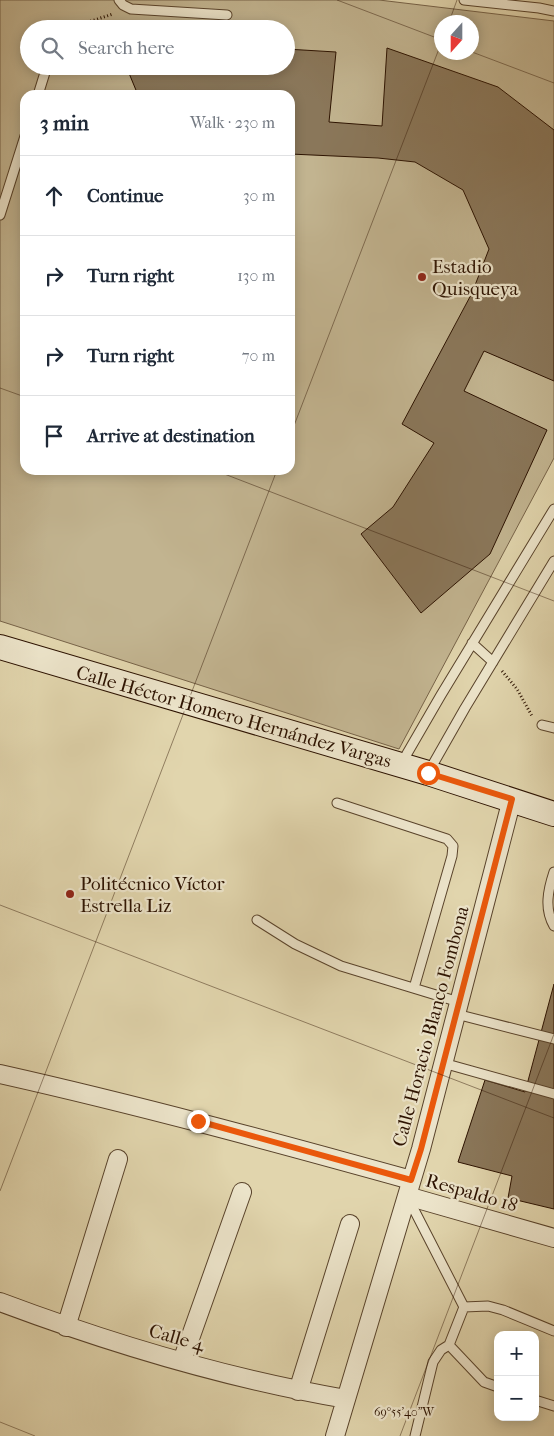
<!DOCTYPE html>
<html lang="en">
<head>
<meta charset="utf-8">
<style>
  :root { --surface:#fff; --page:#f6f6f7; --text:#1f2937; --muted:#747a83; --line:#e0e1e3 }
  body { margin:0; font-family:"IM FELL French Canon",serif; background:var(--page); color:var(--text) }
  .controls { position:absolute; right:15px; bottom:15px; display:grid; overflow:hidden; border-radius:10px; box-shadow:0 2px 12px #0003 }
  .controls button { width:45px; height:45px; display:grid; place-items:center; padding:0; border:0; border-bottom:1px solid var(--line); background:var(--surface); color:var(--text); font:25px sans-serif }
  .compass { position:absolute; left:434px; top:15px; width:45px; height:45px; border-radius:50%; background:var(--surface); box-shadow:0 2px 12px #0003; rotate:201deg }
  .stop { position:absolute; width:15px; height:15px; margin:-11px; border:4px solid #ea580c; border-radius:50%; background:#fff }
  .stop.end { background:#ea580c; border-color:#fff; box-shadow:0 1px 5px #0008 }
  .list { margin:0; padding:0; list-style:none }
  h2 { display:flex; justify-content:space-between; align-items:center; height:65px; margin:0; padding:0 20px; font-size:21px }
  h2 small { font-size:16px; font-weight:400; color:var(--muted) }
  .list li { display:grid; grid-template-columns:32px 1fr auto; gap:15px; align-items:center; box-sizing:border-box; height:80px; padding:0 20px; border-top:1px solid var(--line) }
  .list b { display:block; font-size:19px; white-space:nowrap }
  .list em { font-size:16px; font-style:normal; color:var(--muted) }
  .icon { flex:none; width:28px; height:28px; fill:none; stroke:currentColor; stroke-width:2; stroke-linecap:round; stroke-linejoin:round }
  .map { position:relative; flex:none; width:554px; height:1436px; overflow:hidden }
  .search { position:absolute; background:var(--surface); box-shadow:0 2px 12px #0003; left:20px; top:20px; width:275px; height:55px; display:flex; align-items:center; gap:12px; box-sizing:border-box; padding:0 18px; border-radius:28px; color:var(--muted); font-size:19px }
  .panel { position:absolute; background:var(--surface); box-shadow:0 2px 12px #0003; left:20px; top:90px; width:275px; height:385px; border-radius:15px }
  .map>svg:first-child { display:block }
  .green { fill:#c2b490; stroke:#776348; fill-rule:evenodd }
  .building { fill:#8a775a; stroke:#2c1200 }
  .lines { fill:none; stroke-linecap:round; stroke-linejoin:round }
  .lane-casing { stroke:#59432b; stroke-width:11 }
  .street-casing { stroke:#59432b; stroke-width:20 }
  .secondary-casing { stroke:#2c1200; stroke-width:26 }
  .path { stroke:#2c1200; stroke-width:3; stroke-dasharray:1 2.5; stroke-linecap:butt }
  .lane { stroke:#ece4ca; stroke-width:9 }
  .street { stroke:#ece4ca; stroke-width:18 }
  .secondary { stroke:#ece4ca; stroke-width:24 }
  .route { stroke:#ea580c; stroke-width:6 }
  .ticks { fill:none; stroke:#2c1200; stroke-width:1; stroke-opacity:0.45 }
  .poi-dot { fill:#8f2418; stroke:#ece4ca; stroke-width:2 }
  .labels { text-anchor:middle; stroke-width:4.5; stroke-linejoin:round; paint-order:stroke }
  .poi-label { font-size:19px; fill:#2c1200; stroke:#ece4ca; text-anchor:start }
  .street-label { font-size:19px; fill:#2c1200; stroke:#ece4ca }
  .ticks-label { font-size:12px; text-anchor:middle; fill:#2c1200; stroke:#ece4ca; stroke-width:4.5; stroke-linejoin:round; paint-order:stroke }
</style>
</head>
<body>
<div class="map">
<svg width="554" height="1436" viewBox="0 0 554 1436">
  <rect width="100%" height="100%" fill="#e1d5ad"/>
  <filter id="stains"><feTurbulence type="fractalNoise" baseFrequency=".004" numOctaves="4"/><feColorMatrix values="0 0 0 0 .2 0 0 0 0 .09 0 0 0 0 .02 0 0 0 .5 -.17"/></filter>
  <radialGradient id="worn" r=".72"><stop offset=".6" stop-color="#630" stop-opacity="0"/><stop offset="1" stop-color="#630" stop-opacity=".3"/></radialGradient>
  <path class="green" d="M0,0H379L554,21V458L399,749L0,621ZM442,22H472V52H442ZM29,29H286V66H29ZM25,95H290V470H25Z"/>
  <path class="building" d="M387,48L498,87L554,130V381L484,351L464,391L547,430L490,554L421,613L361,534L393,507L434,443L402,424L472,293L489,249L463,190L415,162L378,158L290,154V95H138L126,66H286V49L336,52L329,122L382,126Z
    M554,984V1209L508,1198L512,1176L458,1162L485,1080L525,1092Z"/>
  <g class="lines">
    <g class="lane-casing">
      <path id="lane" d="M119,0L123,5L131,9L227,15
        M464,0L539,8L554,11
        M38,95L47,66
        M0,215L25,136
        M472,643L493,662
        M542,725L554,728
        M401,764L441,695L554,509
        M428,773L465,708L554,561
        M337,803L447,839L453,846L452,856L414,988
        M554,872C548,890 544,909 554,926
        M257,920L295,944L341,966L459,1002
        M456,1014L554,1039
        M443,1063L554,1094
        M407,1196L464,1307
        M498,1387L484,1382L449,1345L464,1307L488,1306L503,1310L554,1331
        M535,1400L554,1406
        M415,1436L433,1362L441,1350L449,1345"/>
    </g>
    <g class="street-casing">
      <path id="street" d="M0,1074C138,1105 274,1142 411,1180
        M407,1196L554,1238
        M0,1302C112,1344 229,1379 346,1399
        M66,1327L118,1159
        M182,1361L242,1192
        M298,1391L350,1224
        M335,1436L421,1149L512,799"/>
    </g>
    <g class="secondary-casing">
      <path id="secondary" d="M0,647L428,773L554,814"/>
    </g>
    <path class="path" d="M75,29L82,24L113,14
      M502,671L517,689L532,716"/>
    <use href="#lane" class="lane"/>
    <use href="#street" class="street"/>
    <use href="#secondary" class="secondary"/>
  </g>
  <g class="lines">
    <path class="route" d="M198,1121L411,1180L421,1149L512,799L428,773"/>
  </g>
  <path class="ticks" d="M337,0L442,40M449,22L457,0M472,52L554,83M0,388L25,397M290,436L442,41M214,470L554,601M0,905L554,1118M0,1191L277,470M0,1422L35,1436M400,1436L554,1034"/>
  <g class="poi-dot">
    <circle cx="422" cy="277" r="5"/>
    <circle cx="70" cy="894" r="5"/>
  </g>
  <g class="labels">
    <g class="poi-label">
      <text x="432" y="273">Estadio<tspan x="432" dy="22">Quisqueya</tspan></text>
      <text x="80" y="890">Politécnico Víctor<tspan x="80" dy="22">Estrella Liz</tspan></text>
    </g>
    <g class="street-label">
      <text transform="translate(234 716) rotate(16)" y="7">Calle Héctor Homero Hernández Vargas</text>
      <text transform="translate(430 1026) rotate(-75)" y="7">Calle Horacio Blanco Fombona</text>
      <text transform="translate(472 1192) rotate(16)" y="7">Respaldo 18</text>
      <text transform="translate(177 1337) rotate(16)" y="7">Calle 4</text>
    </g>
  </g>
  <g class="ticks-label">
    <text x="404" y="1416">69°55'40"W</text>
  </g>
  <rect width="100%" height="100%" filter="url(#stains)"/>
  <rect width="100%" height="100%" fill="url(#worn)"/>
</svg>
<div class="controls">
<button>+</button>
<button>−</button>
</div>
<svg class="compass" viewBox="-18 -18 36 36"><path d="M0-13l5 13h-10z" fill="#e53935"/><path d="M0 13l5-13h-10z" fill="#747a83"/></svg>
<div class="stop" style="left:428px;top:773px"></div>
<div class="stop end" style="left:198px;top:1121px"></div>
<div class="search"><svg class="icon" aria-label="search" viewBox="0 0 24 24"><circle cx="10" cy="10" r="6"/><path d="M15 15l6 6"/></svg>Search here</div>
<section class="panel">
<h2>3 min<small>Walk · 230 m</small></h2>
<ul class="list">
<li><svg class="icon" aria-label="ahead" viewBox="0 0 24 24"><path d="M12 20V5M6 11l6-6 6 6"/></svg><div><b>Continue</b></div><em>30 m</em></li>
<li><svg class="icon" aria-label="right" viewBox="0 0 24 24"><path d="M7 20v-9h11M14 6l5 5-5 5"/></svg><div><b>Turn right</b></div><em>130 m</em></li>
<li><svg class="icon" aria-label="right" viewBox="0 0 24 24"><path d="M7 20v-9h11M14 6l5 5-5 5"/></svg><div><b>Turn right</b></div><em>70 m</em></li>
<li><svg class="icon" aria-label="arrive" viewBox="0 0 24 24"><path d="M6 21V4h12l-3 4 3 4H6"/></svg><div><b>Arrive at destination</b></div></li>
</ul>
</section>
</div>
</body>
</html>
